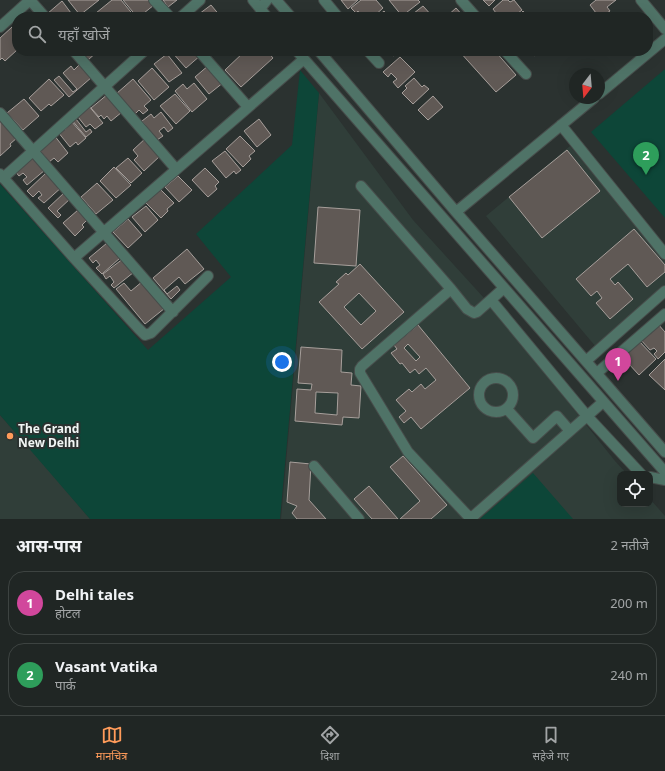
<!DOCTYPE html>
<html lang="hi">
<head>
<meta charset="utf-8">
<style>
  :root { --surface:#202624; --page:#2d3231; --text:#f1f3f6; --muted:#a2a5a6; --line:#3d4341; --accent:#ff9b5a }
  body { margin:0; font-family:"Noto Sans","Noto Sans Devanagari",sans-serif; background:var(--page); color:var(--text) }
  .controls { position:absolute; right:12px; bottom:12px; display:grid; overflow:hidden; border-radius:8px; box-shadow:0 4px 16px #0002 }
  .controls button { width:36px; height:36px; display:grid; place-items:center; padding:0; border:0; border-bottom:1px solid var(--line); background:var(--surface); color:var(--text); font:20px sans-serif }
  .compass { position:absolute; left:569px; top:68px; width:36px; height:36px; border-radius:50%; background:var(--surface); box-shadow:0 4px 16px #0002; rotate:196deg }
  .you { position:absolute; left:282px; top:362px; width:14px; height:14px; margin:-10px; border:3px solid #fff; border-radius:50%; background:#1a73e8; box-shadow:0 0 0 6px #1a73e833 }
  .badge { display:grid; place-items:center; width:26px; height:26px; border-radius:50%; background:var(--accent); color:#fff; font-size:13px; font-weight:700 }
  .pin { position:absolute; translate:-50% -33px; filter:drop-shadow(0 1px 2px #0008) }
  .pin::after { content:''; position:absolute; top:21px; width:14px; height:12px; background:inherit; clip-path:polygon(0 0,100% 0,50% 100%) }
  .list { margin:0; padding:0; list-style:none }
  h2 { display:flex; justify-content:space-between; align-items:center; height:52px; margin:0; padding:0 16px; font-size:17px }
  h2 small { font-size:13px; font-weight:400; color:var(--muted) }
  .list li { display:grid; grid-template-columns:26px 1fr auto; gap:12px; align-items:center; box-sizing:border-box; height:64px; margin:0 8px 8px; padding:0 8px; border:1px solid var(--line); border-radius:16px }
  .list b { display:block; font-size:15px; white-space:nowrap }
  .list p { margin:0; font-size:13px; white-space:nowrap; color:var(--muted) }
  .list em { font-size:13px; font-style:normal; color:var(--muted) }
  .icon { flex:none; width:22px; height:22px; fill:none; stroke:currentColor; stroke-width:2; stroke-linecap:round; stroke-linejoin:round }
  .map { position:relative; flex:none; width:665px; height:519px; overflow:hidden }
  .search { position:absolute; background:var(--surface); box-shadow:0 4px 16px #0002; left:12px; right:12px; top:12px; height:44px; display:flex; align-items:center; gap:10px; box-sizing:border-box; padding:0 14px; border-radius:16px; color:var(--muted); font-size:15px }
  .sheet { height:196px; background:var(--surface) }
  nav { display:flex; justify-content:space-around; align-items:center; box-sizing:border-box; height:56px; border-top:1px solid var(--line); background:var(--surface); font-size:11px; color:var(--muted) }
  nav a { display:grid; justify-items:center; gap:2px }
  nav .on { color:var(--accent) }
  .map>svg:first-child { display:block }
  .built { fill:#303e39 }
  .green { fill:#0d4638 }
  .building { fill:#605955; stroke:#a79f9b; fill-rule:evenodd }
  .lines { fill:none; stroke-linecap:round; stroke-linejoin:round }
  .minor-casing { stroke:#474d4b; stroke-width:12 }
  .minor { stroke:#4f7367; stroke-width:10 }
  .poi-dot { fill:#ff9b5a; stroke:#2b3230; stroke-width:1.5 }
  .labels { text-anchor:middle; stroke-width:4; stroke-linejoin:round; paint-order:stroke }
  .poi-label { font-size:12px; font-weight:bold; fill:#f1f6f4; stroke:#2b3230; text-anchor:start }
</style>
</head>
<body>
<div class="map">
<svg width="665" height="519" viewBox="0 0 665 519">
  <rect width="100%" height="100%" fill="#2b3230"/>
  <path class="built" d="M319,93L413,220L494,309L615,461L627,474H620V504H650V499L665,516V519H281Z
    M570,146L665,260V290L596,347L486,216Z
    M0,415L38,458L90,519H0Z"/>
  <path class="green" d="M665,69V218L591,132Z
    M300,70L319,93L280,519H90L0,415V184L148,350L231,277L196,234L292,145Z
    M533,473L573,519H480Z"/>
  <path class="building" d="M68,0H99L80,15Z
    M112,0H121L135,17H100L96,13Z
    M123,0H150L154,5L139,17H137Z
    M163,0H177L168,7Z
    M341,0H358L348,9Z
    M361,0H376L383,8L373,17H361L362,16L358,11L356,13L351,8Z
    M389,0H418L420,2L402,16Z
    M483,0H495L489,6Z
    M503,0H508L510,2L514,0L522,10L513,17H499L493,9Z
    M596,0H616L607,7L610,11L601,17H599L590,5Z
    M62,1L74,17H49L47,14Z
    M211,5L221,17H195Z
    M423,6L433,17H409Z
    M456,8L464,17H446Z
    M384,11L389,17H377Z
    M523,11L528,17H517Z
    M12,27L16,32L17,31V50L5,61L2,58L0,60V38Z
    M80,51H98L88,60Z
    M171,51H197L201,55L186,68Z
    M245,51H267L273,58L241,87L225,70Z
    M388,51H400L393,56Z
    M459,51H495L516,75L496,92Z
    M533,51H540L534,56L531,53Z
    M167,54L182,73L169,82L154,64Z
    M400,57L415,72L398,88L393,82L397,79L391,73L388,77L383,72Z
    M80,64L92,77L69,97L54,80L59,76L73,92L77,89L63,73L71,66L74,70Z
    M209,65L224,82L209,94L195,77Z
    M152,68L169,87L154,100L138,81Z
    M414,78L422,87L424,85L429,89L413,104L402,93L407,88L405,86Z
    M49,79L64,95L51,106L49,104L41,111L29,98Z
    M133,79L151,100L144,106L148,110L143,114L139,110L135,114L116,94Z
    M194,83L207,99L192,112L175,91L183,84L187,89Z
    M108,94L122,112L111,121L107,116L104,119L101,115L99,117L91,108Z
    M175,94L190,111L176,124L160,106Z
    M433,96L443,107L428,120L418,110Z
    M24,99L39,116L23,130L7,113Z
    M88,105L103,123L95,129L90,124L86,127L78,117L76,119L86,132L90,129L92,132L86,137L71,119Z
    M161,112L173,128L168,132L164,127L159,131L163,136L157,140L142,121L151,114L154,118Z
    M259,119L271,135L257,147L244,131Z
    M2,120L18,137L10,144L11,146L0,156V122Z
    M71,121L86,138L78,145L76,142L70,147L58,132L63,128L65,130L69,126L68,124Z
    M54,135L68,153L58,162L54,158L49,162L38,148L44,144L46,146L51,142L49,140Z
    M240,136L255,151L249,156L251,159L243,167L226,149Z
    M147,137L161,155L144,171L134,160L138,156L133,150Z
    M567,150L600,191L542,238L509,197Z
    M225,151L241,170L236,174L234,171L226,178L212,161Z
    M32,155L45,170L27,185L23,180L27,177L23,173L19,176L14,170Z
    M128,158L142,173L131,183L116,168Z
    M114,167L131,185L116,198L100,181Z
    M205,168L219,182L215,186L217,189L208,197L192,180Z
    M46,173L63,186L44,203L38,198L42,195L39,191L33,197L27,191Z
    M178,176L192,190L179,202L165,187Z
    M97,183L113,200L96,214L81,197Z
    M160,189L174,203L167,209L168,211L161,218L146,203Z
    M65,192L71,198L57,211L61,215L58,218L48,208Z
    M146,206L158,220L145,232L132,217Z
    M318,207L360,210L356,266L314,263Z
    M78,210L87,220L82,225L84,227L75,236L63,223Z
    M128,219L142,235L128,248L113,232Z
    M634,229L665,265V272L647,287L628,264L610,279L615,285L618,282L633,299L610,319L596,303L602,298L597,291L591,296L576,279Z
    M107,243L120,258L102,274L96,268L100,265L96,260L93,263L89,258Z
    M187,249L204,269L185,284L179,277L164,290L167,294L177,286L180,290L171,299L153,278Z
    M124,258L134,272L114,288L111,285L114,282L110,276L106,279L103,274Z
    M360,264L404,312L362,349L319,302L339,284L336,282L346,273L348,275ZM359,293L376,311L361,325L344,307Z
    M143,281L165,308L145,324L116,289L124,283L131,291Z
    M657,323L665,332V352L658,359L654,354L657,351L654,348L650,350L640,339Z
    M418,325L470,388L421,429L411,417L404,423L399,417L406,411L396,400L409,389L412,392L421,384L425,389L436,380L426,368L419,374L415,369L410,373L402,363L400,364L391,353L397,349L394,345ZM408,344L420,357L416,361L404,348Z
    M638,340L656,359L639,375L628,363L625,366L619,359Z
    M301,347L342,350L341,372L352,373L351,385L361,386L359,418L343,417L342,425L295,421L297,389L311,390L312,384L298,383ZM316,392L338,393L337,415L315,413Z
    M665,359V390L649,375Z
    M403,456L447,505L431,519H400L420,501L390,467Z
    M290,462L311,464L309,500L326,519H297L292,513L297,506L287,502Z
    M369,486L398,519H372L354,499Z"/>
  <g class="lines">
    <g class="minor-casing">
      <path id="minor" d="M30,0L45,17
        M154,0L170,17
        M253,0L267,17
        M276,0L291,17
        M324,0L338,17
        M461,0L476,17
        M641,0L665,29
        M260,9L267,0
        M181,17L200,0
        M0,27L30,0
        M74,51L176,169
        M199,51L248,107
        M297,51L665,472
        M319,51L456,212L665,452
        M368,51L379,63
        M505,51L526,74
        M599,94L665,39
        M0,113L173,312
        M561,125L665,254
        M0,174L74,258L138,328L145,335L151,333L208,276
        M3,178L144,51
        M361,186L451,289L467,309L474,313L477,312L504,288
        M456,212L594,98
        M74,258L304,59
        M451,289L362,366L360,369V373L408,452L470,518
        M491,300L587,416L641,474
        M586,361L665,291
        M597,373L665,314
        M479 395a17 17 0 1 1 34 0a17 17 0 1 1-34 0Z
        M507,409L533,438L557,416L570,431
        M314,466L359,519
        M650,477L665,480
        M470,519L603,402"/>
    </g>
    <use href="#minor" class="minor"/>
  </g>
  <circle class="poi-dot" cx="10" cy="436" r="4"/>
  <g class="labels">
    <g class="poi-label">
      <text x="18" y="433">The Grand<tspan x="18" dy="14">New Delhi</tspan></text>
    </g>
  </g>
</svg>
<div class="controls">
<button><svg class="icon" aria-label="locate" viewBox="0 0 24 24"><circle cx="12" cy="12" r="6"/><path d="M12 2v4M12 18v4M2 12h4M18 12h4"/></svg></button>
</div>
<svg class="compass" viewBox="-18 -18 36 36"><path d="M0-13l5 13h-10z" fill="#e53935"/><path d="M0 13l5-13h-10z" fill="#a2a5a6"/></svg>
<div class="you"></div>
<div class="pin badge" style="left:618px;top:381px;background:#d1479c">1</div>
<div class="pin badge" style="left:646px;top:175px;background:#2e9e5b">2</div>
<div class="search"><svg class="icon" aria-label="search" viewBox="0 0 24 24"><circle cx="10" cy="10" r="6"/><path d="M15 15l6 6"/></svg>यहाँ खोजें</div>
</div>
<section class="sheet">
<h2>आस-पास<small>2 नतीजे</small></h2>
<ul class="list">
<li><span class="badge" style="background:#d1479c">1</span><div><b>Delhi tales</b><p>होटल</p></div><em>200 m</em></li>
<li><span class="badge" style="background:#2e9e5b">2</span><div><b>Vasant Vatika</b><p>पार्क</p></div><em>240 m</em></li>
</ul>
</section>
<nav>
<a class="on"><svg class="icon" aria-label="map" viewBox="0 0 24 24"><path d="M3 6l6-2 6 2 6-2v14l-6 2-6-2-6 2zM9 4v14M15 6v14"/></svg>मानचित्र</a>
<a><svg class="icon" aria-label="directions" viewBox="0 0 24 24"><path d="M12 3l9 9-9 9-9-9zM9 14v-3h6M13 9l2 2-2 2"/></svg>दिशा</a>
<a><svg class="icon" aria-label="saved" viewBox="0 0 24 24"><path d="M7 4h10v16l-5-4-5 4z"/></svg>सहेजे गए</a>
</nav>
</body>
</html>
